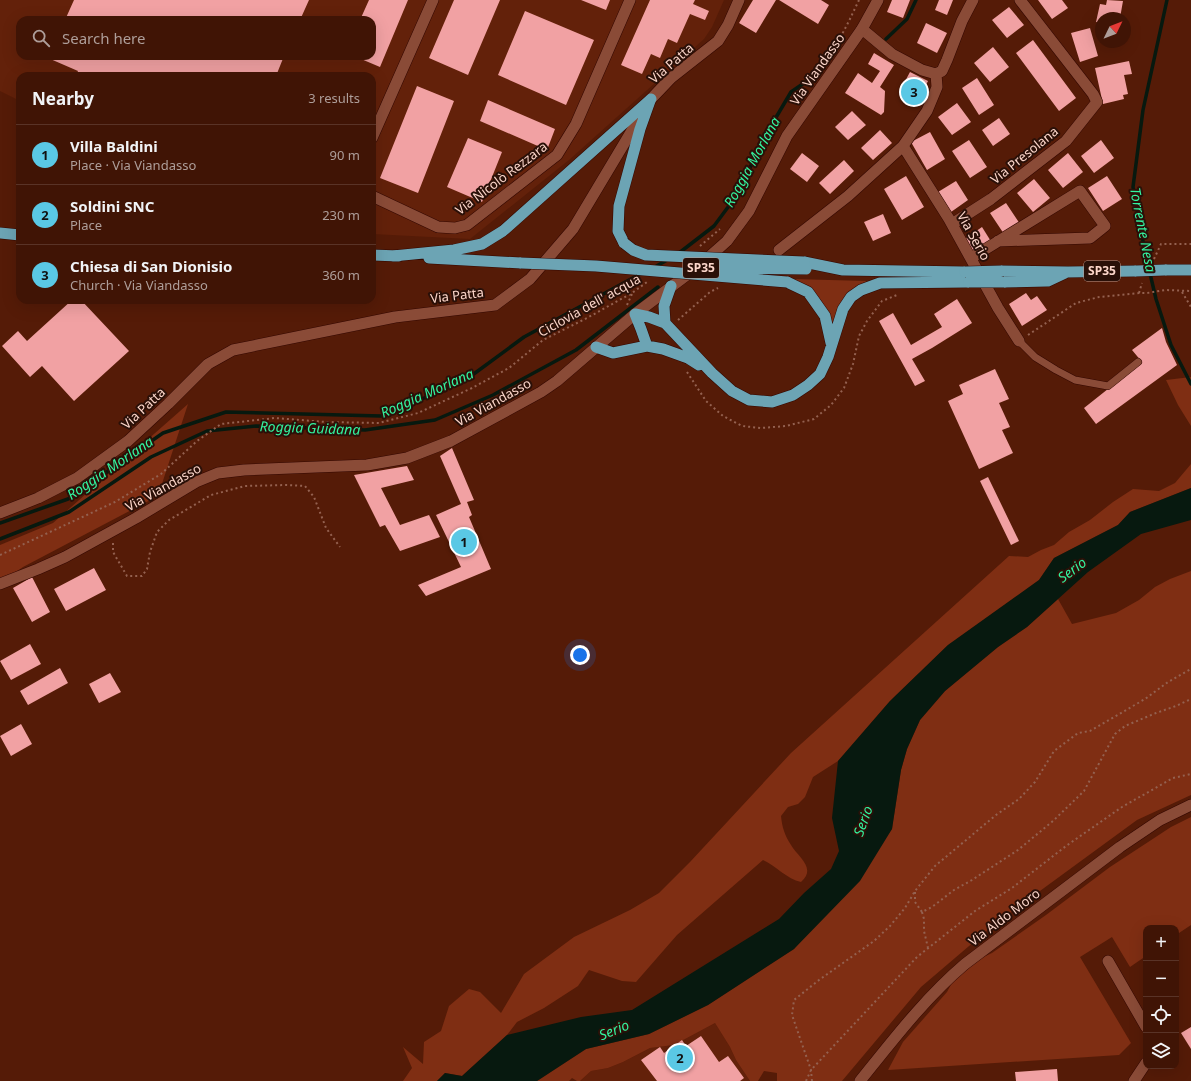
<!DOCTYPE html>
<html lang="en">
<head>
<meta charset="utf-8">
<style>
  :root { --surface:#401405; --page:#471d0f; --text:#f1f3f6; --muted:#ae9e9a; --line:#593327; --accent:#5ac8e5 }
  body { margin:0; font-family:"Noto Sans",sans-serif; background:var(--page); color:var(--text) }
  .controls { position:absolute; right:12px; bottom:12px; display:grid; overflow:hidden; border-radius:8px; box-shadow:0 4px 16px #0002 }
  .controls button { width:36px; height:36px; display:grid; place-items:center; padding:0; border:0; border-bottom:1px solid var(--line); background:var(--surface); color:var(--text); font:20px sans-serif }
  .compass { position:absolute; left:1095px; top:12px; width:36px; height:36px; border-radius:50%; background:var(--surface); box-shadow:0 4px 16px #0002; rotate:47deg }
  .you { position:absolute; left:580px; top:655px; width:14px; height:14px; margin:-10px; border:3px solid #fff; border-radius:50%; background:#1a73e8; box-shadow:0 0 0 6px #1a73e833 }
  .badge { display:grid; place-items:center; width:26px; height:26px; border-radius:50%; background:var(--accent); color:#111; font-size:13px; font-weight:700 }
  .pin { position:absolute; translate:-50% -50%; border:2px solid #fff; box-shadow:0 1px 4px #0006 }
  .list { margin:0; padding:0; list-style:none }
  h2 { display:flex; justify-content:space-between; align-items:center; height:52px; margin:0; padding:0 16px; font-size:17px }
  h2 small { font-size:13px; font-weight:400; color:var(--muted) }
  .list li { display:grid; grid-template-columns:26px 1fr auto; gap:12px; align-items:center; box-sizing:border-box; height:60px; padding:0 16px; border-top:1px solid var(--line) }
  .list b { display:block; font-size:15px; white-space:nowrap }
  .list p { margin:0; font-size:13px; white-space:nowrap; color:var(--muted) }
  .list em { font-size:13px; font-style:normal; color:var(--muted) }
  .icon { flex:none; width:22px; height:22px; fill:none; stroke:currentColor; stroke-width:2; stroke-linecap:round; stroke-linejoin:round }
  .map { position:relative; flex:none; width:1191px; height:1081px; overflow:hidden }
  .search { position:absolute; background:var(--surface); box-shadow:0 4px 16px #0002; left:16px; top:16px; width:360px; height:44px; display:flex; align-items:center; gap:10px; box-sizing:border-box; padding:0 14px; border-radius:12px; color:var(--muted); font-size:15px }
  .panel { position:absolute; background:var(--surface); box-shadow:0 4px 16px #0002; left:16px; top:72px; width:360px; height:232px; border-radius:12px }
  .map>svg:first-child { display:block }
  .built { fill:#63210a; fill-rule:evenodd }
  .green { fill:#7f2e13 }
  .water { fill:#07190f }
  .lines { fill:none; stroke-linecap:round; stroke-linejoin:round }
  .stream { stroke:#07190f; stroke-width:3.5 }
  .building { fill:#f1a1a3 }
  .service-casing { stroke:#330700; stroke-width:8 }
  .minor-casing { stroke:#330700; stroke-width:12 }
  .tertiary-casing { stroke:#330700; stroke-width:12 }
  .trunk-casing { stroke:#330700; stroke-width:12 }
  .path { stroke:#946150; stroke-width:2; stroke-dasharray:2 3; stroke-linecap:butt }
  .service { stroke:#8a4b37; stroke-width:7 }
  .minor { stroke:#8a4b37; stroke-width:11 }
  .tertiary { stroke:#8a4b37; stroke-width:11 }
  .trunk { stroke:#6ca4b4; stroke-width:11 }
  .trunk-bridge-casing { stroke:#330700; stroke-width:12; stroke-linecap:butt }
  .trunk-bridge { stroke:#6ca4b4; stroke-width:11 }
  .labels { text-anchor:middle; stroke-width:4; stroke-linejoin:round; paint-order:stroke }
  .shield { fill:#2a1008; stroke:#bd9b90; stroke-width:1 }
  .shield-label { font-size:12px; font-weight:bold; fill:#fcd6ca }
  .street-label { font-size:13px; fill:#fcd6ca; stroke:#2a1008 }
  .water-label { font-size:14px; font-style:italic; fill:#33f39f; stroke:#2a1008 }
</style>
</head>
<body>
<div class="map">
<svg width="1191" height="1081" viewBox="0 0 1191 1081">
  <rect width="100%" height="100%" fill="#551b07"/>
  <path class="built" d="M0,0H724L712,27L704,39L569,160L470,239L372,234V76H20V101L0,91ZM20,20H372V56H20Z
    M715,1023L730,1047L736,1060L750,1081H580L591,1071L608,1068L623,1062L650,1048L674,1045Z"/>
  <path class="green" d="M792,279L867,281L858,286L838,308L833,322L832,329C828,304 816,289 792,279Z
    M1191,377V426L1178,405L1166,380Z
    M188,404L158,496L23,567L0,583V545L53,523Z
    M1191,464V488L1130,512L1118,525L1054,558L1039,580L948,645L890,701L838,761L813,777L805,797L798,804L788,807L781,816C782,827 785,836 791,845C798,857 817,868 801,882C787,879 776,866 763,860L677,935L636,982L622,981L589,970L578,986L544,1008L517,1022L507,1035L462,1076L445,1073L437,1081H403L412,1068L403,1047L423,1064L424,1042L441,1031L449,1006L469,989L480,992L501,1013L524,974L574,937L630,910L659,893L690,862L791,753L1009,556L1028,557L1041,550L1054,545L1069,532L1090,520L1113,502L1133,489L1159,491L1175,483Z
    M1191,571V795L1137,820L996,923L921,987L842,1081H777V1073L764,1071L758,1081H750L736,1060L730,1047L715,1023L674,1045L650,1048L623,1062L608,1068L591,1071L580,1081H577L572,1078L569,1081H537L586,1049L649,1034L708,1005L794,949L892,829L901,770L907,749L920,720L945,691L998,647L1027,627L1058,599L1072,624L1116,613L1139,600L1155,587L1170,579Z
    M1191,817V925L1176,935V928H1146V956L1130,967L1112,937L1080,957L1131,1043L1119,1055L888,1070L903,1042L947,992L960,968L992,953L1046,915L1110,867L1171,827Z"/>
  <path class="water" d="M1191,488V520L1141,534L1088,572L1027,627L998,647L945,691L920,720L907,749L901,770L892,829L860,881L794,949L708,1005L649,1034L586,1049L537,1081H437L445,1073L462,1076L507,1035L581,1017L632,1010L779,919L804,893L831,869L839,851L832,818L838,761L890,701L948,645L1039,580L1054,558L1118,525L1130,512Z"/>
  <g class="lines">
    <path class="stream" d="M1167,0L1143,110L1133,187L1145,252L1156,299L1171,345L1191,384
      M886,39L907,19L916,0
      M679,253L714,226L737,195L765,136L791,92L807,81
      M653,268L669,259
      M0,523L68,499L163,433L226,412L381,416L422,399L471,376L524,337L642,273
      M0,539L69,512L151,457L207,431L256,426L365,430L435,420L493,395L576,350L658,287"/>
  </g>
  <path class="building" d="M74,0H309L300,20H65Z
    M369,0H408L380,67L354,56H372V20H360Z
    M454,0H500L468,75L429,58Z
    M581,0H610L606,10Z
    M650,0H695L693,4L709,11L705,20L690,14L677,43L668,39L660,58L651,54L642,74L621,65Z
    M753,0H776L756,33L739,23Z
    M779,0H821L829,5L818,24Z
    M892,0H910L903,18L887,12Z
    M939,0H953L947,15L935,10Z
    M1038,0H1062L1068,8L1052,19Z
    M1107,0L1123,1L1120,18H1101V23L1096,22L1100,4L1106,5Z
    M1009,7L1024,25L1007,38L992,20Z
    M525,11L594,40L566,105L498,75Z
    M926,23L947,33L937,53L917,43Z
    M1090,28L1098,56L1080,62L1071,33Z
    M1033,40L1076,98L1059,111L1016,53Z
    M993,47L1009,67L990,82L974,63Z
    M874,53L894,65L880,87L885,91L884,112L881,115L845,93L858,73L872,83L880,71L868,64Z
    M49,56H284L276,76H76L78,71L48,58Z
    M1129,61L1132,74L1124,75L1128,94L1123,95L1124,99L1103,104L1095,68Z
    M910,72L928,81L917,103L911,105L905,102L904,96L908,88L903,85Z
    M977,78L994,105L979,115L962,88Z
    M417,86L454,101L418,193L380,178Z
    M488,100L555,129L547,150L480,121Z
    M957,103L971,122L952,135L938,117Z
    M852,111L866,125L848,140L835,127Z
    M999,118L1010,134L993,146L982,130Z
    M880,130L892,143L873,160L861,148Z
    M930,132L945,159L927,170L911,142Z
    M468,138L502,152L482,202L447,187Z
    M969,140L987,167L970,178L952,151Z
    M1101,140L1114,158L1094,173L1081,156Z
    M802,153L819,166L807,182L790,169Z
    M1068,153L1083,172L1063,188L1048,170Z
    M844,160L854,171L830,194L819,183Z
    M906,176L924,207L902,220L884,189Z
    M1107,176L1122,199L1103,211L1088,188Z
    M1034,179L1050,198L1033,212L1017,193Z
    M956,181L968,200L951,212L938,192Z
    M1006,203L1020,224L1004,234L990,213Z
    M883,214L891,233L873,241L864,222Z
    M982,227L992,243L975,254L965,239Z
    M1026,293L1031,300L1037,296L1047,310L1022,326L1009,304Z
    M957,299L972,323L932,348L912,359L925,381L915,386L879,321L893,313L911,345L942,327L934,314Z
    M72,300H81L129,351L74,401L42,366L30,377L2,346L18,331L27,341Z
    M1162,328L1166,342L1177,365L1096,424L1084,408L1142,362L1132,350Z
    M995,369L1009,399L999,403L1010,427L1002,430L1013,453L979,469L948,401L963,394L959,385Z
    M452,448L474,500L467,502L472,515L469,517L491,569L426,596L418,585L461,567L436,515L461,504L440,456Z
    M407,466L414,480L381,488L400,525L429,515L440,537L400,551L385,525L380,527L354,475Z
    M988,477L1019,541L1011,545L980,481Z
    M94,568L106,590L66,611L54,589Z
    M32,577L50,612L32,622L13,588Z
    M30,644L41,664L11,680L0,661Z
    M60,668L68,683L28,705L20,691Z
    M110,673L121,692L99,703L89,684Z
    M21,724L32,744L11,756L0,736Z
    M1191,1027V1049L1181,1033Z
    M701,1036L719,1062L728,1056L744,1078L740,1081H657L641,1060L660,1047L664,1053L682,1040L686,1046Z
    M1057,1069L1058,1081H1016L1015,1072Z"/>
  <g class="lines">
    <g class="service-casing">
      <path id="service" d="M1019,341L1035,357L1056,370L1075,380L1108,386L1138,362"/>
    </g>
    <g class="minor-casing">
      <path id="minor" d="M862,29L892,54L922,70L936,74
        M936,74L942,71L947,60L962,21L973,0
        M372,138L433,0
        M903,146L949,219L998,308L1019,341
        M372,196L438,227L455,228L467,225L557,155L576,124L630,0
        M952,224L991,199L1066,141L1097,102L1093,94L1020,0
        M779,250L848,196L903,146L927,111L937,87L936,74
        M971,258L1080,191L1105,226L1090,238L998,241
        M0,513L38,498L77,478L128,441L168,404L208,364L233,350L395,317L495,305L530,279L573,229L643,112
        M1108,961L1146,1027
        M1134,1081L1146,1063"/>
    </g>
    <g class="tertiary-casing">
      <path id="tertiary" d="M651,99L671,78L718,41L728,25L739,0
        M0,584L38,569L65,557L136,518L196,482L218,473L244,470L367,465L407,458L451,441L541,392L557,381L635,314L700,265L727,241L749,211L787,136L862,29L878,0
        M860,1081C893,1040 925,998 965,964L1120,847L1160,820L1191,805"/>
    </g>
    <g class="trunk-casing">
      <path id="trunk" d="M0,233L20,235
        M624,243L618,231L619,206L640,129L650,101
        M372,255L399,256
        M393,256L454,250L482,244L503,231L651,99
        M429,258L521,263
        M804,262L843,270L965,272
        M1165,270H1191
        M1001,271L1068,272L1136,271
        M787,282L808,292L813,299L825,316L831,343
        M1004,282L1048,281L1065,273
        M671,286L664,306L665,323L712,373L732,391L749,400L772,402L793,395L808,385L820,374L828,357L843,309L851,297L861,290L880,283L969,282
        M635,314L641,329L647,346
        M635,314L649,317L665,323
        M596,347L613,353L647,346L663,349L688,358L699,365"/>
    </g>
    <path class="path" d="M838,42L849,21L859,0
      M700,246L720,229
      M1154,259L1161,244H1191
      M1182,292L1191,307
      M1139,293L1142,283
      M627,305L632,294
      M678,320L710,292L718,288
      M1028,335L1076,303L1099,297L1139,293H1147L1165,290L1191,291
      M687,372L706,401L723,416L742,426L761,428L786,426L814,419L831,405L844,388L853,364L859,336L867,321L882,301L897,295
      M113,543V552L127,576H142L147,569L150,552L157,532L169,520L211,495L245,486L286,485L305,486L314,497L326,528L340,547
      M0,555L115,502L161,474L197,441L221,424L275,418L326,422L379,423L418,413L472,388L509,368L543,340L587,318L632,293L647,282
      M915,892V902L922,912L932,907L954,890L972,880L1018,850L1053,821L1084,791L1115,734L1125,726L1156,713L1176,706L1191,699
      M922,912L924,919V931L928,948
      M806,1081L811,1070L917,957L975,911L1012,888L1066,846L1122,807L1173,778L1191,774
      M812,1081L811,1070L792,1015L794,1000L819,980L874,941L890,926L905,908L915,891L935,866L996,815L1019,799L1035,782L1054,751L1078,733L1090,731L1145,699L1168,682L1191,669"/>
    <use href="#service" class="service"/>
    <use href="#minor" class="minor"/>
    <use href="#tertiary" class="tertiary"/>
    <use href="#trunk" class="trunk"/>
    <g class="trunk-bridge-casing">
      <path id="trunk-bridge" d="M624,243L633,250L646,255L804,262
        M521,263L596,266L787,282
        M700,268L806,269
        M1136,271L1165,270
        M965,272L1001,271
        M969,282H1004"/>
    </g>
    <use href="#trunk-bridge" class="trunk-bridge"/>
  </g>
  <g class="labels">
    <g class="shield">
      <rect x="683" y="258" width="36" height="20" rx="3"/>
      <rect x="1084" y="261" width="36" height="20" rx="3"/>
    </g>
    <g class="shield-label">
      <text x="701" y="272">SP35</text>
      <text x="1102" y="275">SP35</text>
    </g>
    <g class="street-label">
      <text transform="translate(671 63) rotate(-41)" y="5">Via Patta</text>
      <text transform="translate(817 69) rotate(-55)" y="5">Via Viandasso</text>
      <text transform="translate(1024 155) rotate(-39)" y="5">Via Presolana</text>
      <text transform="translate(501 178) rotate(-37)" y="5">Via Nicolò Rezzara</text>
      <text transform="translate(974 236) rotate(61)" y="5">Via Serio</text>
      <text transform="translate(457 295) rotate(-7)" y="5">Via Patta</text>
      <text transform="translate(589 305) rotate(-29)" y="5">Ciclovia dell' acqua</text>
      <text transform="translate(493 402) rotate(-29)" y="5">Via Viandasso</text>
      <text transform="translate(143 408) rotate(-43)" y="5">Via Patta</text>
      <text transform="translate(163 487) rotate(-29)" y="5">Via Viandasso</text>
      <text transform="translate(1004 917) rotate(-37)" y="5">Via Aldo Moro</text>
    </g>
    <g class="water-label">
      <text transform="translate(752 162) rotate(-61)" y="5">Roggia Morlana</text>
      <text transform="translate(1143 230) rotate(79)" y="5">Torrente Nesa</text>
      <text transform="translate(427 393) rotate(-24)" y="5">Roggia Morlana</text>
      <text transform="translate(310 428) rotate(2)" y="5">Roggia Guidana</text>
      <text transform="translate(110 468) rotate(-34)" y="5">Roggia Morlana</text>
      <text transform="translate(1072 570) rotate(-37)" y="5">Serio</text>
      <text transform="translate(863 821) rotate(-70)" y="5">Serio</text>
      <text transform="translate(614 1030) rotate(-22)" y="5">Serio</text>
    </g>
  </g>
</svg>
<div class="controls">
<button>+</button>
<button>−</button>
<button><svg class="icon" aria-label="locate" viewBox="0 0 24 24"><circle cx="12" cy="12" r="6"/><path d="M12 2v4M12 18v4M2 12h4M18 12h4"/></svg></button>
<button><svg class="icon" aria-label="layers" viewBox="0 0 24 24"><path d="M12 4l9 5-9 5-9-5zM3 14l9 5 9-5"/></svg></button>
</div>
<svg class="compass" viewBox="-18 -18 36 36"><path d="M0-13l5 13h-10z" fill="#e53935"/><path d="M0 13l5-13h-10z" fill="#ae9e9a"/></svg>
<div class="you"></div>
<div class="pin badge" style="left:464px;top:542px">1</div>
<div class="pin badge" style="left:680px;top:1058px">2</div>
<div class="pin badge" style="left:914px;top:92px">3</div>
<div class="search"><svg class="icon" aria-label="search" viewBox="0 0 24 24"><circle cx="10" cy="10" r="6"/><path d="M15 15l6 6"/></svg>Search here</div>
<section class="panel">
<h2>Nearby<small>3 results</small></h2>
<ul class="list">
<li><span class="badge">1</span><div><b>Villa Baldini</b><p>Place · Via Viandasso</p></div><em>90 m</em></li>
<li><span class="badge">2</span><div><b>Soldini SNC</b><p>Place</p></div><em>230 m</em></li>
<li><span class="badge">3</span><div><b>Chiesa di San Dionisio</b><p>Church · Via Viandasso</p></div><em>360 m</em></li>
</ul>
</section>
</div>
</body>
</html>
